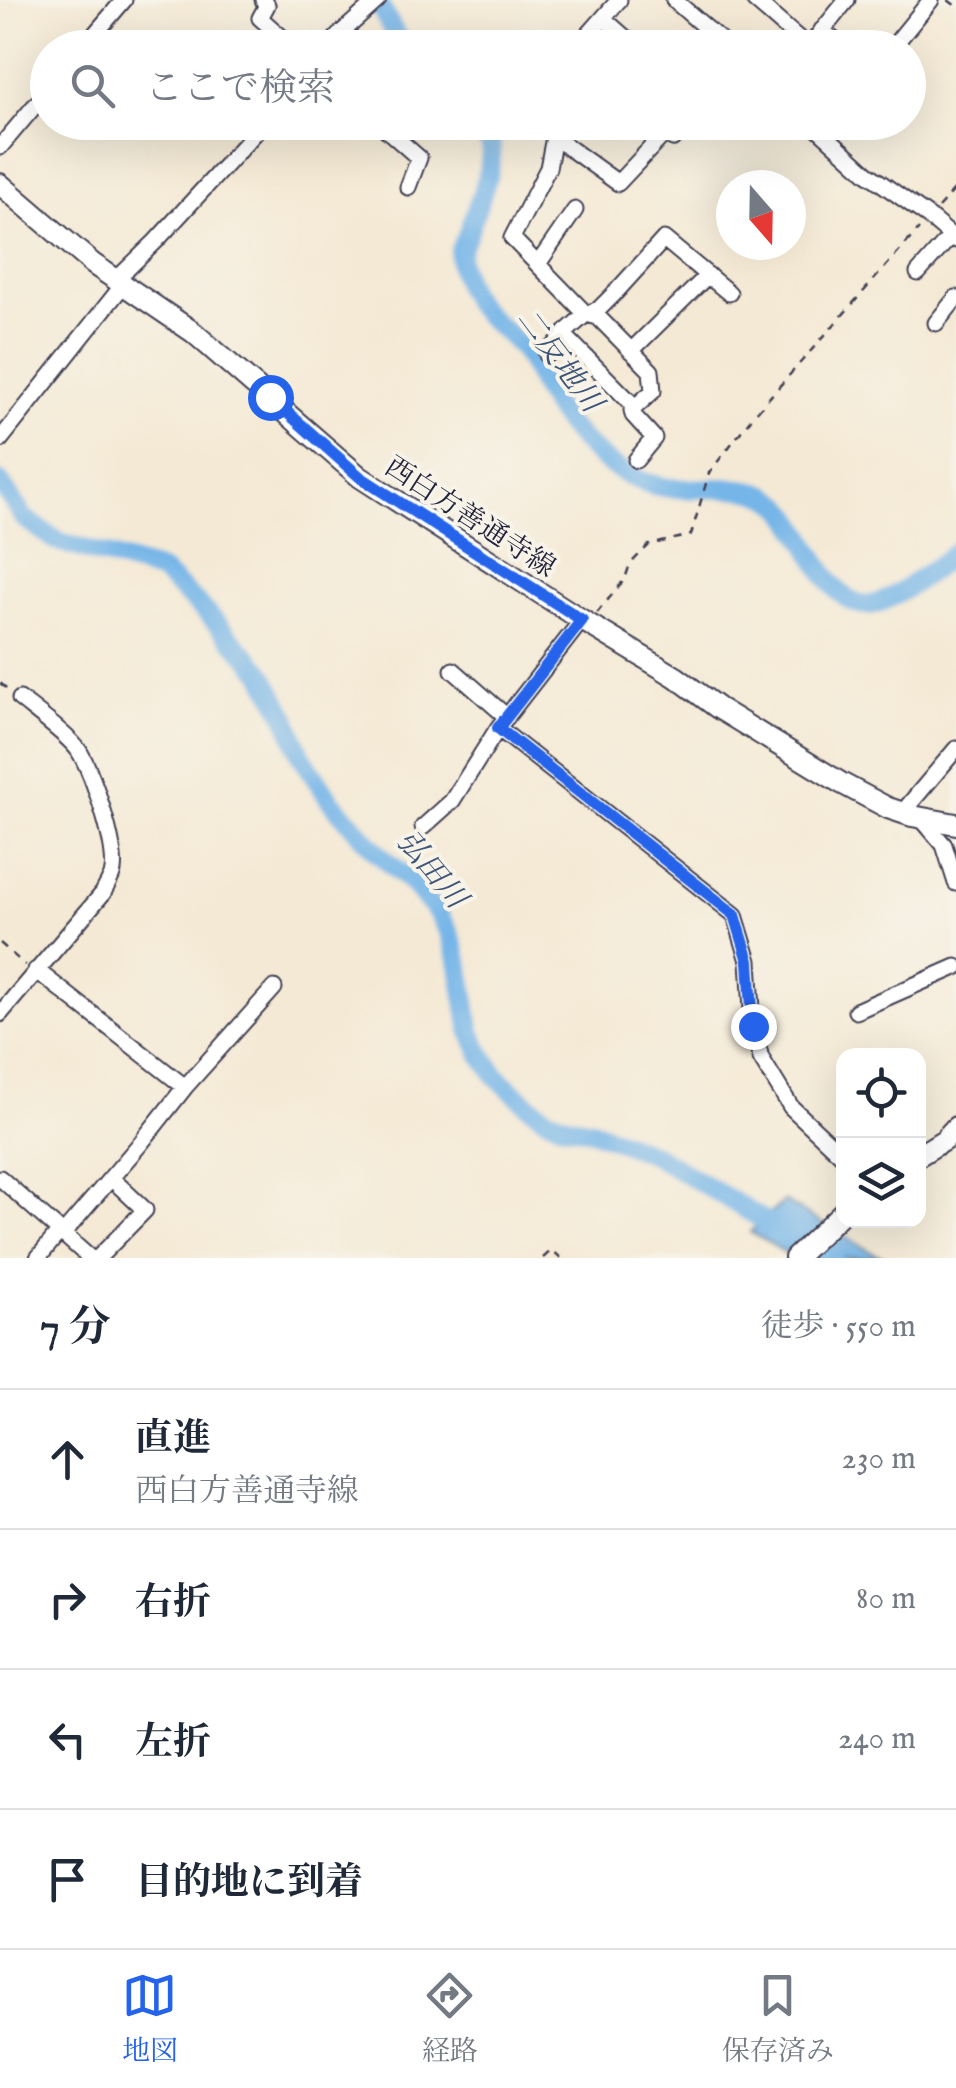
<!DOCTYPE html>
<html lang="ja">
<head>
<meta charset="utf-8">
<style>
  :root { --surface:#fff; --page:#f2f2f3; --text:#1f2937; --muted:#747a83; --line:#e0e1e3; --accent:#2563eb }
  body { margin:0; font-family:"IM FELL English","Noto Serif JP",serif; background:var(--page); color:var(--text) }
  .controls { position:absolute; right:30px; bottom:30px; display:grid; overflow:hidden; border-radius:20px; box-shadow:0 10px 40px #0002 }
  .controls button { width:90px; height:90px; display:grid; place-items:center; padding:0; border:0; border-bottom:2px solid var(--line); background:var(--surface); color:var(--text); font:50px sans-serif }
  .compass { position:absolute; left:716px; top:170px; width:90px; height:90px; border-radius:50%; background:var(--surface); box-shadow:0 10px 40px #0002; rotate:160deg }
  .stop { position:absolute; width:30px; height:30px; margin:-22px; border:8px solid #2563eb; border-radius:50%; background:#fff }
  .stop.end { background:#2563eb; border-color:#fff; box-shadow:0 2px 10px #0008 }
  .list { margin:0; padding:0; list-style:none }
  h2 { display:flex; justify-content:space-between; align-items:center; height:130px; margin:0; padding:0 40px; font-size:42px }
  h2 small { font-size:32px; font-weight:400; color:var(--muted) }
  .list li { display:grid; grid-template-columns:65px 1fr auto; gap:30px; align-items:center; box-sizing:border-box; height:140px; padding:0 40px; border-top:2px solid var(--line) }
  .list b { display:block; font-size:38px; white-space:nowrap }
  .list p { margin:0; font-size:32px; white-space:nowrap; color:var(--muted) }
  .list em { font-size:32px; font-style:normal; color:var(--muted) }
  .icon { flex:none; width:55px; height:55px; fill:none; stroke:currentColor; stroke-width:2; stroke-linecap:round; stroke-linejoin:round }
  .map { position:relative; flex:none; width:956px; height:1258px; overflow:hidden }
  .search { position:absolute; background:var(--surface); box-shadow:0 10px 40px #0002; left:30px; right:30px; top:30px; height:110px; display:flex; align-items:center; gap:25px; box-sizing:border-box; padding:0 35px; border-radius:55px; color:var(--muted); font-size:38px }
  .sheet { height:690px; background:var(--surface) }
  nav { display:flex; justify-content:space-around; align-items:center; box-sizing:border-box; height:140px; border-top:2px solid var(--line); background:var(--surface); font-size:28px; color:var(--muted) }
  nav a { display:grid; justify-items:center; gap:5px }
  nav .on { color:var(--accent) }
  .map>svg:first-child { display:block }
  .water { fill:#74b5e8; stroke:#4b6c92; stroke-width:2.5 }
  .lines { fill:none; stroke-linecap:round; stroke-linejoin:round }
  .river { stroke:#74b5e8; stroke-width:20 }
  .minor-casing { stroke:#424052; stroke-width:19 }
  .major-casing { stroke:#424052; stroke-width:24 }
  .path { stroke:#424052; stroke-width:2.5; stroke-dasharray:8 8; stroke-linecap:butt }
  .minor { stroke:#fff; stroke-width:15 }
  .major { stroke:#fff; stroke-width:20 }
  .route { stroke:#2563eb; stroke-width:12 }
  .labels { text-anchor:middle; stroke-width:8; stroke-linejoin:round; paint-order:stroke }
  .street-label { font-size:28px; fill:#22223b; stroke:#f7f3e8 }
  .water-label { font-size:30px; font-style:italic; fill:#3f5578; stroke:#f7f3e8 }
</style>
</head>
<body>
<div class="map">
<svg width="956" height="1258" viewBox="0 0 956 1258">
  <rect width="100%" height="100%" fill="#f7f3e8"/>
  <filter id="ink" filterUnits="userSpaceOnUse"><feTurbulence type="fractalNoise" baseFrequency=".01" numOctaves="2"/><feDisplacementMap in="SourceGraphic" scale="20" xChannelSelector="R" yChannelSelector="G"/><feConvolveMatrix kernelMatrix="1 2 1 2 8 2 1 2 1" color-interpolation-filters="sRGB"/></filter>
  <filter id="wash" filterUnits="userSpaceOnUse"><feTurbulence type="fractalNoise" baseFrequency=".0048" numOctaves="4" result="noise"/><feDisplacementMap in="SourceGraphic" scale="40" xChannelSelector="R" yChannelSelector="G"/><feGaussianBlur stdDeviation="2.25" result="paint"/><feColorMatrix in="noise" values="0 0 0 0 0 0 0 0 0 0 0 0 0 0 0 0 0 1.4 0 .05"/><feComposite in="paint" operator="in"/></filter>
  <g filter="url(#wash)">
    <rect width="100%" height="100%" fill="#f4e9d4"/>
    <path class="water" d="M784,1201L875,1254L887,1258H795L750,1232Z"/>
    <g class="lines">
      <path class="river" d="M376,0L397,37L406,48
        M469,122L491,143C493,174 478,201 469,230C467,237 462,243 460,251C457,264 464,282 470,295C480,315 508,331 522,349C532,363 539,381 547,396C572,437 614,478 663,487C696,493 748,480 775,500C808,524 823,603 866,605C888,607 938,565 956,552
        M0,482L24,518L57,541L162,572L209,615L262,672L287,718L301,755L330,800L379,854L412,883L438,913L450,934L460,966L471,1032L482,1055L497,1077L526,1103L547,1118L566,1125L592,1130L655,1155L780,1230L833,1258"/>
    </g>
  </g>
  <g filter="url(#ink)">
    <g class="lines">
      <g class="minor-casing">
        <path id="minor" d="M263,0L267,5L260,18L294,48
          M674,0L729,48
          M754,0L808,47
          M603,18L637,48
          M822,30L843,48
          M83,48L124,0
          M328,48L341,33L378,0
          M581,48L589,34L619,0
          M808,48L847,0
          M892,48L931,0
          M378,122L419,158L408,187
          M567,122L554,137L548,168L512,238L586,314L598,317L651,371L653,391L632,410L633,415L654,438L636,460
          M646,122L656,131L673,138L686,122
          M811,122L867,173L929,217L956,240
          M554,137L618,183L664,134
          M0,147L48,90
          M538,264L575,210
          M918,273L951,236
          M116,280L156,241L265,122
          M936,323L956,298
          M564,335L635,407
          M631,351L708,275
          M547,355L569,329L586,314L599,309L614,294L664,239L729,293
          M0,440L123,285
          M453,670L507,717
          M498,728L735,915L749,961L753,1026L761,1058L791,1107L844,1157
          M902,813L956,749
          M921,818L944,845L956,883
          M423,827L452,801L498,728L582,620
          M36,970L185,1087
          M856,1011L956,967
          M0,1014L103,893C106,886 112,878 113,871C117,846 93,774 79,751C69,736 36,712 20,699
          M0,1178L90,1258
          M62,1235L140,1144L185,1087L274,988
          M38,1258L59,1232
          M98,1258L145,1210L111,1178"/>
      </g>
      <g class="major-casing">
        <path id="major" d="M0,184L93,264L193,332L360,477L582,620L676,677L718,708L841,783L888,808L912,816L956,824
          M918,1156L944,1140L956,1127
          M795,1258L844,1211"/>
      </g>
      <path class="path" d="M948,0L956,6
        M938,208L956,188
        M597,613L625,579L630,564L649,545L691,535L709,473L753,416L919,229
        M0,683L11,692
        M0,943L25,965
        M543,1258L552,1250L561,1258"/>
      <use href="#minor" class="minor"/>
      <use href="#major" class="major"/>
    </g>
  </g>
  <g class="lines" filter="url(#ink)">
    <path class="route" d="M270,397L360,477L582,620L498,728L735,915L749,961L753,1026"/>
  </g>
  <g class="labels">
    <g class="street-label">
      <text transform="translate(471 516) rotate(33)" y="10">西白方善通寺線</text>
    </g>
    <g class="water-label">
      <text transform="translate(560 360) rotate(53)" y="10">二反地川</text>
      <text transform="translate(432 869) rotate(50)" y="10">弘田川</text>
    </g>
  </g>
</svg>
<div class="controls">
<button><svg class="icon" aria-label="locate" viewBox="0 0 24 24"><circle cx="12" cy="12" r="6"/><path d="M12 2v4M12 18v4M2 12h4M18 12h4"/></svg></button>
<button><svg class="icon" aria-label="layers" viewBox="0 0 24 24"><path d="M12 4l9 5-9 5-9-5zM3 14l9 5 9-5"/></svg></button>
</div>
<svg class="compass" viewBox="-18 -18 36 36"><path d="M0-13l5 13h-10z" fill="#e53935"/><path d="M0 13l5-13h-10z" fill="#747a83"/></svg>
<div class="stop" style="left:270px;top:397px"></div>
<div class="stop end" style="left:753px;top:1026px"></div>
<div class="search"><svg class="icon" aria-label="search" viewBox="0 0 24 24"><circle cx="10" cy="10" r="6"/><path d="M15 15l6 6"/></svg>ここで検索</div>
</div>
<section class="sheet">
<h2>7 分<small>徒歩 · 550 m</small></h2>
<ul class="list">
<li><svg class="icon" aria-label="ahead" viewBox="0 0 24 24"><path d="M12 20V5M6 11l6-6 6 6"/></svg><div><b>直進</b><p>西白方善通寺線</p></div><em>230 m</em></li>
<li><svg class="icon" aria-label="right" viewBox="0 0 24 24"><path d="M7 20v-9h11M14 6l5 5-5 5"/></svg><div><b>右折</b></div><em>80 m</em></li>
<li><svg class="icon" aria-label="left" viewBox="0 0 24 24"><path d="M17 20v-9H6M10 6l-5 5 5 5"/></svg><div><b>左折</b></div><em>240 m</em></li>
<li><svg class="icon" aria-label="arrive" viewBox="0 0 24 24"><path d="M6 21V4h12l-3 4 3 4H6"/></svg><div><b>目的地に到着</b></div></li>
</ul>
</section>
<nav>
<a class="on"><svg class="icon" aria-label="map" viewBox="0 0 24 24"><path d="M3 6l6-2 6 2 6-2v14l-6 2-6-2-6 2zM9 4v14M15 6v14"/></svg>地図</a>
<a><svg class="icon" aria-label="directions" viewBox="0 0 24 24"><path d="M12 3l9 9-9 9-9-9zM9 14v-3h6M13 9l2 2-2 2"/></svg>経路</a>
<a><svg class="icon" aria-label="saved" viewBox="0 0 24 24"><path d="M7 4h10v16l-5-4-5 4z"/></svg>保存済み</a>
</nav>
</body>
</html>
